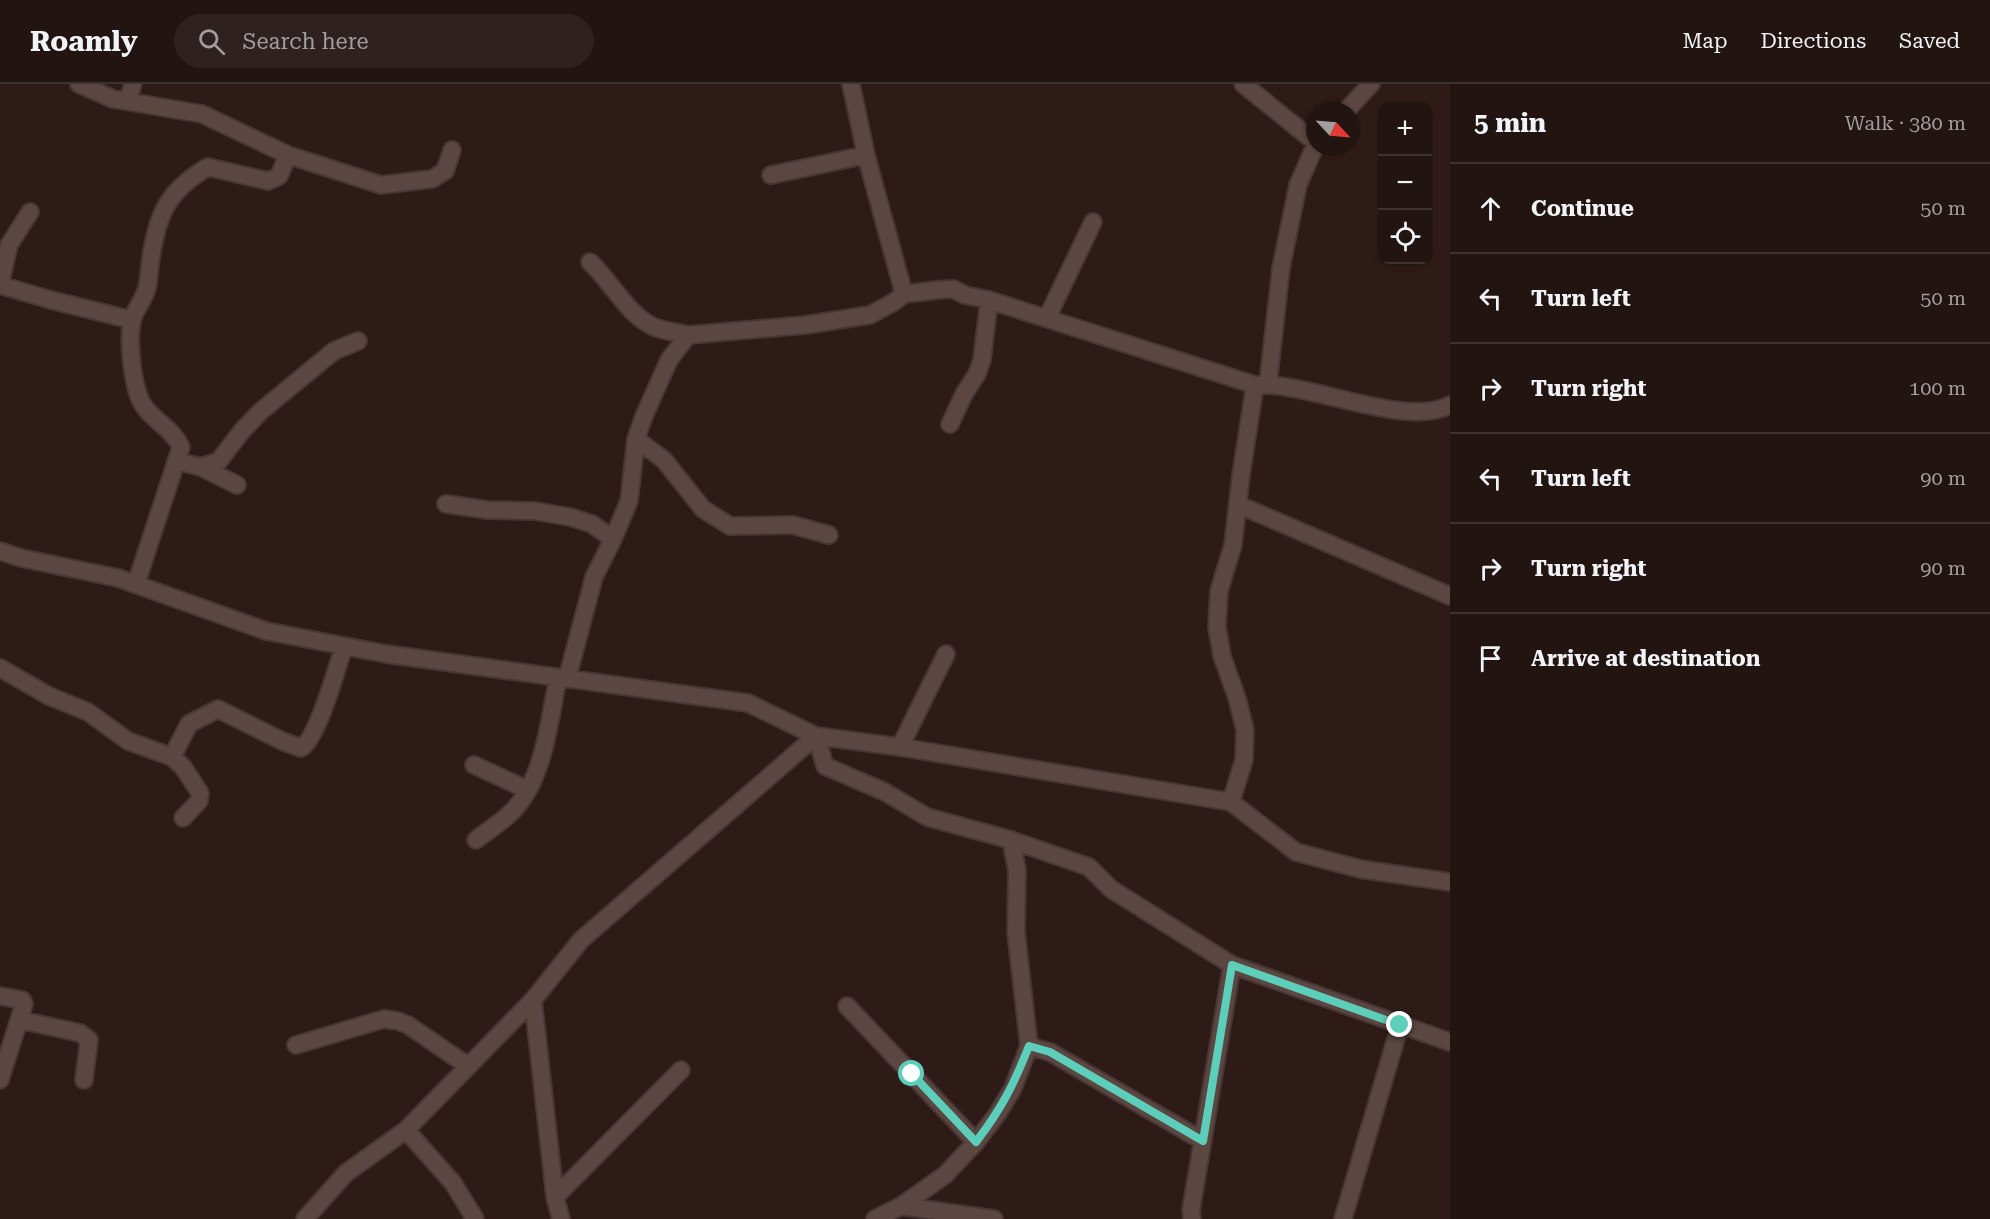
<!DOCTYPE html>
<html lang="en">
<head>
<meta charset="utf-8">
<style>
  :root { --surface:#221411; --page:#2e211f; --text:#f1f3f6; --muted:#a29e9f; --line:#3f3331 }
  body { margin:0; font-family:"Roboto Serif",serif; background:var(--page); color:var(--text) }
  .controls { position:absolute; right:18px; top:18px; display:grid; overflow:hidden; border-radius:12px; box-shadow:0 2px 4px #0004 }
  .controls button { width:54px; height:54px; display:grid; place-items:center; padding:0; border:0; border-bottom:2px solid var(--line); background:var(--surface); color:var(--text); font:30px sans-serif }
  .compass { position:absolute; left:1306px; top:18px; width:54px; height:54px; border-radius:50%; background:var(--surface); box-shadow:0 2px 4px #0004; rotate:116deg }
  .stop { position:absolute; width:18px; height:18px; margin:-14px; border:4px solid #5cceba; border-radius:50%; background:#fff }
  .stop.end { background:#5cceba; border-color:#fff; box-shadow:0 2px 6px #0008 }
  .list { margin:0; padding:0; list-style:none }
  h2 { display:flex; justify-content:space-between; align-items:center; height:78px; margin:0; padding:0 24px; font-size:26px }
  h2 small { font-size:20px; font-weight:400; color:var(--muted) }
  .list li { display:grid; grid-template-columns:39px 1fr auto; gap:18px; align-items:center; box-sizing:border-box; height:90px; padding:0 24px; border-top:2px solid var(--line) }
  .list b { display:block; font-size:22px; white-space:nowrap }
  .list em { font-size:20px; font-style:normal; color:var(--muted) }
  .icon { flex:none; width:33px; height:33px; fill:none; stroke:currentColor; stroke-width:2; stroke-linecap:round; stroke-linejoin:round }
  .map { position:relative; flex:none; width:1450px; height:1135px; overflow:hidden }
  header { display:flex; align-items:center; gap:36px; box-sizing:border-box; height:84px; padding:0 30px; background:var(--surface); border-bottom:2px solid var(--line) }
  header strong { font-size:28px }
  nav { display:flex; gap:33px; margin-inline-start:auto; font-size:21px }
  .search { width:420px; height:54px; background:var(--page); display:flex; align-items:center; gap:15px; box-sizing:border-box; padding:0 21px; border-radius:33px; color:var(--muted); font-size:22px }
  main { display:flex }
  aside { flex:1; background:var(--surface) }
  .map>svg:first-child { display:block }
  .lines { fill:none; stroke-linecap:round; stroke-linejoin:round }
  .minor-casing { stroke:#463635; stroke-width:20 }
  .minor { stroke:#5c4642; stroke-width:16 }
  .route { stroke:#5cceba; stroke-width:8 }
</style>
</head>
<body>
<header>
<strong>Roamly</strong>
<div class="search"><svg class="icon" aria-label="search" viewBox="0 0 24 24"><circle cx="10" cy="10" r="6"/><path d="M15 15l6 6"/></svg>Search here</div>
<nav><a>Map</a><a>Directions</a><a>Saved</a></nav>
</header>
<main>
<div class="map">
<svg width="1450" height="1135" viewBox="0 0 1450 1135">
  <rect width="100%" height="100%" fill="#2e1b17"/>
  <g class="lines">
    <g class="minor-casing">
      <path id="minor" d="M79,0L113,15L202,30L288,71L381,101L432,95L445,87L452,66
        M851,0L866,71L904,210
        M1243,0L1315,58
        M128,16L133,0
        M1346,27L1371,0
        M771,91L866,71
        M590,178C610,196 627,230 652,242C662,247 676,248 688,251
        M0,201L51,216L132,236
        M0,201L9,161L30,128
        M1047,234L1093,138
        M1268,300L1281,184L1298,101L1315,62
        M950,340L964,310L977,290L982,276L989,216
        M636,355L664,376L703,425L730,442L793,441L829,451
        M176,377L201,383L237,401
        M201,383L219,377L241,348L261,327L334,267L358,257
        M446,420L488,426L535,427L570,433L592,440L613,455
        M1239,421L1450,512
        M0,467L21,474L118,494L266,547L386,570L748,619L816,652L900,663L1231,718L1296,768L1360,785L1450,798
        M136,500L181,363C171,341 145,334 138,310C132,291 128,257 132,237C134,226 144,216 147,204C149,197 149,188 150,181C156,134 165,108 208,83L268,97L279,92L288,71
        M0,584L49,612L88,628L128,657L172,673L183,683L200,709L199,717L183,734
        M567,595L594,493L613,455L629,417L636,355L644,332L669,276L688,251L805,241L870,231L894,218L904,210L937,206L953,205L965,211L989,216L1255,301C1309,297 1404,345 1450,321
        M900,663L946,570
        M172,673L189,640L218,625L282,657L301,664C318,654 337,583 344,562
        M474,681L528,706
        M1231,718L1244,676L1245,646L1237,614L1222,572L1217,543L1219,507L1233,461L1241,391L1255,301
        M476,756C491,744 510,733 521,717C545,685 550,632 558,594
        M0,912L22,916L24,920L0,996
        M533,916L555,1113L561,1135
        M847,922L976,1058
        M20,936L80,949L89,956L84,996
        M296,961L384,935L398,937L408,941L468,982
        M1029,962L1050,968L1203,1057
        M406,1046L453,1099L475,1135
        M555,1113L681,986
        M901,1122L994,1135
        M305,1135L346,1089L406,1046L533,916L581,856L816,652L825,682L885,708L927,733L1011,756L1089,783L1111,805L1232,881L1450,958
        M875,1135L901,1122L945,1091L976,1058L998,1029L1013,1004L1029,962L1016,848L1017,786L1011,756
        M1192,1135L1191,1126L1232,881
        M1343,1135L1400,941"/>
    </g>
    <use href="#minor" class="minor"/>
  </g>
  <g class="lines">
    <path class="route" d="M912,990L976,1058C1002,1024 1013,1002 1029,962L1050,968L1203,1057L1232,881L1400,941"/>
  </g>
</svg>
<div class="controls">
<button>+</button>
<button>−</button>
<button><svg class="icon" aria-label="locate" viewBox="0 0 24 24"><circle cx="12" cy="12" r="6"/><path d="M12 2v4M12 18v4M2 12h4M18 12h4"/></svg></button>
</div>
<svg class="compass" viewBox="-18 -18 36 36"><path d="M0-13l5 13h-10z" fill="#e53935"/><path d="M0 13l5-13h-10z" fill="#a29e9f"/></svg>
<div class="stop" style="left:912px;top:990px"></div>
<div class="stop end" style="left:1400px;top:941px"></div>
</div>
<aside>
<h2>5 min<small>Walk · 380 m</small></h2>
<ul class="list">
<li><svg class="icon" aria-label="ahead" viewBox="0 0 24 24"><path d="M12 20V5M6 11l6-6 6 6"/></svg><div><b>Continue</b></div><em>50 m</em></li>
<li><svg class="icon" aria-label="left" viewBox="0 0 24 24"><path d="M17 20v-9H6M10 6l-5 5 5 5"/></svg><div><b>Turn left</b></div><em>50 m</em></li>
<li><svg class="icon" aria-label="right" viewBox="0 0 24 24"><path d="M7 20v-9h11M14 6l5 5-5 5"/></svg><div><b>Turn right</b></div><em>100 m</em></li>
<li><svg class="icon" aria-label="left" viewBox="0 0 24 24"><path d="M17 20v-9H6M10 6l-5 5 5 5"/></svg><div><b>Turn left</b></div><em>90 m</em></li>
<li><svg class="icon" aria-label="right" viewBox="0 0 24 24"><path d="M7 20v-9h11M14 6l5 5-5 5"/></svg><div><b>Turn right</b></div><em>90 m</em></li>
<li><svg class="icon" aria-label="arrive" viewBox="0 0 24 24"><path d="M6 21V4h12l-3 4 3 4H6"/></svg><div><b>Arrive at destination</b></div></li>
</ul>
</aside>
</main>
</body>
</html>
